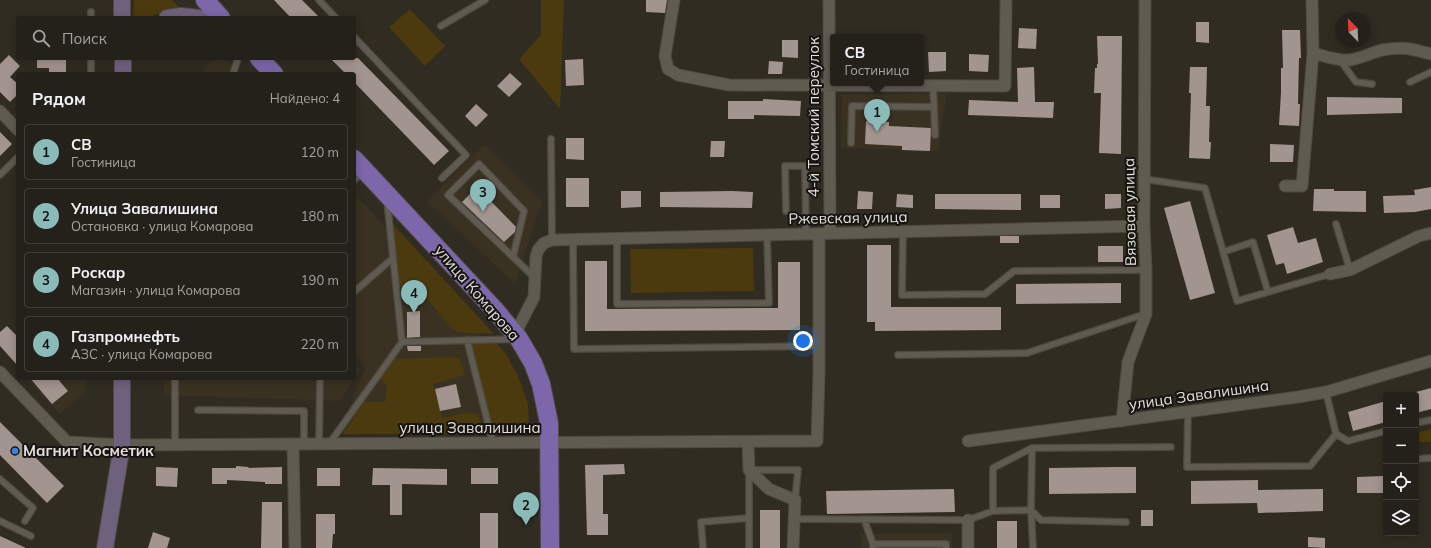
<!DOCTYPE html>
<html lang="ru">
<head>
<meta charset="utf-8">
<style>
  :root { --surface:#24211a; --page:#2c2923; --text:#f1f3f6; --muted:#a3a3a2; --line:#413e39; --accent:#8bbbb9 }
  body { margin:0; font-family:Mulish,sans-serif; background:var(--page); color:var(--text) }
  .controls { position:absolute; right:12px; bottom:12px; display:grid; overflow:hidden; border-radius:4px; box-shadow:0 2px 10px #0003 }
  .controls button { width:36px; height:36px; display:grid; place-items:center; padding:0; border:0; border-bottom:1px solid var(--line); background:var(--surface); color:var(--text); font:20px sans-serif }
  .compass { position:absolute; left:1335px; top:12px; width:36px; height:36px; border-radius:50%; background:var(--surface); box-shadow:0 2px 10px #0003; rotate:336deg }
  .you { position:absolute; left:803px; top:341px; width:14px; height:14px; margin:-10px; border:3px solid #fff; border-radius:50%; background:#1a73e8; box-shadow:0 0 0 6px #1a73e833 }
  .badge { display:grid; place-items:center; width:26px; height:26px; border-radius:50%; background:var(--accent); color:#111; font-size:13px; font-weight:700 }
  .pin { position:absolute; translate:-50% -33px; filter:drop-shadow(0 1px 2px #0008) }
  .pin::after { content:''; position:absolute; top:21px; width:14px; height:12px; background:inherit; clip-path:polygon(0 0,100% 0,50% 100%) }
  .popup { position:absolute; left:830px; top:34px; width:94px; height:52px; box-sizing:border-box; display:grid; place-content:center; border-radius:4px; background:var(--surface); filter:drop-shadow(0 1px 3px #0005); font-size:13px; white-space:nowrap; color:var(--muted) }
  .popup b { font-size:15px; color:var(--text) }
  .popup::after { content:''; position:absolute; left:50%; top:100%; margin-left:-8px; border:8px solid transparent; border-top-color:var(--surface) }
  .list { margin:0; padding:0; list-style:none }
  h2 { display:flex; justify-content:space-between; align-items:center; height:52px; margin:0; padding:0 16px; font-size:17px }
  h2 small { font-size:13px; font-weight:400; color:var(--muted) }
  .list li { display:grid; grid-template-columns:26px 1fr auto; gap:12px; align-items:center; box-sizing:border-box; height:56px; margin:0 8px 8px; padding:0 8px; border:1px solid var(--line); border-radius:4px }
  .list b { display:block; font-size:15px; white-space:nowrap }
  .list p { margin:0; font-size:13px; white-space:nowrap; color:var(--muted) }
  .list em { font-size:13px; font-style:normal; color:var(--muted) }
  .icon { flex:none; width:22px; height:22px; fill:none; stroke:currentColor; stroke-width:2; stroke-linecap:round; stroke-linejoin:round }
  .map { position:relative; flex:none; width:1431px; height:548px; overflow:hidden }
  .search { position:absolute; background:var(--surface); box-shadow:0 2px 10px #0003; left:16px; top:16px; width:340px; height:44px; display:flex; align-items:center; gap:10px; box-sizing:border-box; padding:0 14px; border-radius:4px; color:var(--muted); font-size:15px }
  .panel { position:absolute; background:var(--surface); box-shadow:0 2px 10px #0003; left:16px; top:72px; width:340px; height:308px; border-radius:4px }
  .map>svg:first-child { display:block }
  .built { fill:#393222 }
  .green { fill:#4b3a0d }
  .building { fill:#a2948f }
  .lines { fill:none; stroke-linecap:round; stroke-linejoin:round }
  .lane-casing { stroke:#4d4941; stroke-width:8 }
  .street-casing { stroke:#4d4941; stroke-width:13 }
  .secondary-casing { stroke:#4d4941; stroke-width:18 }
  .primary-casing { stroke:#4d4941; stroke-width:20 }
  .lane { stroke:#605b51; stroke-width:5.5 }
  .street { stroke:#605b51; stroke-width:11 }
  .secondary { stroke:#6e617e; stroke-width:16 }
  .primary { stroke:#7b67aa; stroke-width:18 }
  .shop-dot { fill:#3f7fe0; stroke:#161410; stroke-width:1.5 }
  .labels { text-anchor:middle; stroke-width:4; stroke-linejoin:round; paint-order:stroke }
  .street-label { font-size:15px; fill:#e3e0da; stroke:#161410 }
  .poi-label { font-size:15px; font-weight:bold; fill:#e3e0da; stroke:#161410; text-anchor:start }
</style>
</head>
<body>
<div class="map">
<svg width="1431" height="548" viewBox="0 0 1431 548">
  <rect width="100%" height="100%" fill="#302c22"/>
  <path class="built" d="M214,58H225L240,74H201Z
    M947,93L938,151L841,148L842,95Z
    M485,144L542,201L515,284L427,201Z
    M354,194L478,324L515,428L340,433L365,368L354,352Z
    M354,361L360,370L340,401L164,395V378H354Z
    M25,378H86V391L60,414Z
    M952,533V548H861L860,534Z"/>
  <path class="green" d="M134,0H172L182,10L157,14L149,18H133Z
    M541,0H564L560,109L519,59L541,35Z
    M410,9L445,46L425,66L389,27Z
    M391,222L494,334C484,333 465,334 456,331C454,330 451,327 449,325C430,307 430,290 399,287Z
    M753,248L754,291L631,293L630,249Z
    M496,343L506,354L518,376L528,404L529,423L521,434H495L471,344Z
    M459,357L465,375L433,384L442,418L464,413L478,414L481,425L474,434H343L364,402H385L387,385L379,378L394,359Z
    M1431,429V442H1416V433Z"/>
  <path class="building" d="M274,0H302L320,18H291Z
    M646,0H667L665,13L646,12Z
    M1196,22H1209V43L1196,42Z
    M1019,28L1037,29L1036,49L1018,48Z
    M1282,30H1300L1301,58H1299L1298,104H1300L1299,126L1279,125L1281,92V68H1283Z
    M1097,36H1122L1121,154L1099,153L1101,93H1094L1095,68H1097V64H1098Z
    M782,40H798V58L782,57Z
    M928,52H946V71L929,72Z
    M969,54L989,55L988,72L969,71Z
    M9,55L20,66L10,77L18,84V94L10,102L0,92V64Z
    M37,58H66V74H49V68H37Z
    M330,58H358L449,151L434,165L354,82V74H346Z
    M583,59L584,85L566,86L565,60Z
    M769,61L783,62L782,74H768Z
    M1034,67L1035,102H1054L1053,118L968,115L969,100L1018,102L1017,68Z
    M1190,67H1207L1206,106H1210L1209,142H1211L1210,159L1189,158L1191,93H1189Z
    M510,73L522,84L509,97L497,86Z
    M1327,97L1402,98V113L1327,115Z
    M763,99L801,101L800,116L754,115V119H728V101H763Z
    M476,104L488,115L476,127L465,116Z
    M866,121L889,122V126L931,128L930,151L902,150V146L865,144Z
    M0,132L12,144L0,156Z
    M566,138H584V160L566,159Z
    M711,141H725L724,157H710Z
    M1270,144L1294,145L1293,162H1270Z
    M566,178H589V207H566Z
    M477,187L516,227L515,232L504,242L462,202Z
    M1431,187V209L1415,212L1384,213L1383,196L1415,195L1414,190Z
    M1314,189H1334V191H1366V212L1313,211Z
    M621,191H641V207L621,208Z
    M732,191L753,192L752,208L660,207V192Z
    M858,191L873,192L872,209H857Z
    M897,194L913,195V208L896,207Z
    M935,194H1021V210L935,209Z
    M1105,194H1121V208L1105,209Z
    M1040,195H1060V208H1040Z
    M1190,201L1215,293L1190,300L1164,208Z
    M1293,227L1298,243L1316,238L1323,262L1287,274L1284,263L1276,265L1267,235Z
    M1000,236H1019V243H1000Z
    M867,245H891V307H1001V330L875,331V322H867Z
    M1098,246H1123V262H1098Z
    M585,261H607V309L778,308V262H800V330L585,331Z
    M1121,283V303L1016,304V284Z
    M420,311V337L407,338V312Z
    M7,326L18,337V366L0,346V332Z
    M407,346H421V351H408Z
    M30,378H57L68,391L52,404Z
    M456,384L461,407L440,411L435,389Z
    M1431,388V409L1416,413V392Z
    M1386,401V422L1353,431L1348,412Z
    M0,422L64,486L47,503L0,455Z
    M624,464L625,474L603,475V514H608V535H587L585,465Z
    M236,466L249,467L248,468L282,467V484H265V482L227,480V484H212V468H236Z
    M156,467L178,468L177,487L156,486Z
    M1116,467H1136V493L1049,494V468Z
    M317,468H340V486H317Z
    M373,468L447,469V485L402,484V515H390V485H372Z
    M471,468H498V484H471Z
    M1383,476V493H1357V477Z
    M1258,480V490L1323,489V511L1258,513L1257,503L1191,504V481Z
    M954,489L955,512L827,514L826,491Z
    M262,502H282V548H261Z
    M760,510H780V548H760Z
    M1141,510H1153V526H1141Z
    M480,513H498V548H480Z
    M316,514H335V534H333L332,548H316Z
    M997,521H1017V548H997Z
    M153,532L170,538L167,548H148Z
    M0,536L26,548H0Z
    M1308,537L1325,538V548L1308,547Z"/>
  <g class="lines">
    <g class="lane-casing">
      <path id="lane" d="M319,0L336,18
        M91,12V18
        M441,26L485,0
        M354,37L466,155L442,178
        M91,58V74
        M1340,60L1356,82L1372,84
        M233,74L238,58
        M1410,82L1431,72
        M934,107L935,135
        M551,139L552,240
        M851,143L852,106L934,107L933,86
        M0,175L18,157
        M1144,179L1205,188L1237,301L1330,274
        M354,180L363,172
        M387,200L402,342L515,339
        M786,211L785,166H805L806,234
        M1336,224L1350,270
        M903,232L902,295L985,294L1014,271L1146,270
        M617,239V304L769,303L767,235
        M573,240L574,349L819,346
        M1223,252L1253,242L1268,292
        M513,257L524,211L479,164L448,195L535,278
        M354,292L393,258
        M467,340L493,443
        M898,355L1027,353L1145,314
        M1326,392L1336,434L1348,441L1386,431
        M198,410L304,411V444
        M1188,412L1187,467L1310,466L1336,434
        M1416,423L1431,420
        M319,444L320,378
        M329,444L402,342
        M175,445V378
        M1032,448L1031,510L1033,548
        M1416,459L1431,458
        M0,479L33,508L25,521
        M993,511V468L1032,448L1171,447
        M795,519L968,520L993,511L1031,510L1041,520L1126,522
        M864,519L873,544V548
        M0,521L31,536
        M873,544H946V548
        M703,548L701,522L749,518
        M749,548V470H798L795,500"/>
    </g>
    <g class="street-casing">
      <path id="street" d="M674,0L665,56L668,69L678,75L729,85L1005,86L1006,0
        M829,0L830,233
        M1313,53C1325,56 1337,61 1350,60C1361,58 1371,53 1382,50C1403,46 1412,49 1431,54
        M0,111L18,130
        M1285,186H1302L1313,53L1312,0
        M1330,274L1350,270L1419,236L1431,233
        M515,334L534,297L536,257L538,250L544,243L552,240L1144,226
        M0,372L67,442L122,445L817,441L819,374V234
        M1122,421L1128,362L1146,314V270L1144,226L1145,0
        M968,441L1298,397L1326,392L1431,361
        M748,442L749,470L769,489L795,500L793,548
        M293,444L295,548
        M968,520V548"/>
    </g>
    <g class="secondary-casing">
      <path id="secondary" d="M122,0V18
        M167,18L181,16L199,18
        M123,58V74
        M105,548L122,445V378"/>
    </g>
    <g class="primary-casing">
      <path id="primary" d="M205,0L221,18
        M259,58L274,74
        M354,159L495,310L519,339L533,363L541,384L549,423L550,548"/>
    </g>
    <use href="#lane" class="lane"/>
    <use href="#street" class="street"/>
    <use href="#secondary" class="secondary"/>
    <use href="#primary" class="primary"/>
  </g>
  <circle class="shop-dot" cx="15" cy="451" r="4"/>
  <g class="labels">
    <g class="street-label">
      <text transform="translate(814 117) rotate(-90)" y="5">4-й Томский переулок</text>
      <text transform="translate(1130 212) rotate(-91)" y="5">Вязовая улица</text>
      <text transform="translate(848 218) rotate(-1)" y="5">Ржевская улица</text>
      <text transform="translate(477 293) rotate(49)" y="5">улица Комарова</text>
      <text transform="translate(1199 395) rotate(-8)" y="5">улица Завалишина</text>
      <text x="470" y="433">улица Завалишина</text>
    </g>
    <g class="poi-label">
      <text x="23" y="456">Магнит Косметик</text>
    </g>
  </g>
</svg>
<div class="controls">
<button>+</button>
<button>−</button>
<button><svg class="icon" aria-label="locate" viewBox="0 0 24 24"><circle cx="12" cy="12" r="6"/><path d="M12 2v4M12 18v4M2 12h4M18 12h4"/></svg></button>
<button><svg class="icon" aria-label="layers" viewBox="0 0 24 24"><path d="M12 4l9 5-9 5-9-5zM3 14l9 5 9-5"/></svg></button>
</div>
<svg class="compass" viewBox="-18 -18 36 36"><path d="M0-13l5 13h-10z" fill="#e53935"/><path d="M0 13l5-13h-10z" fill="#a3a3a2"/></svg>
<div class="you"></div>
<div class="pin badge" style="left:877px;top:132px">1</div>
<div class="popup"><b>СВ</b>Гостиница</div>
<div class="pin badge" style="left:526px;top:525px">2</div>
<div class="pin badge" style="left:483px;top:212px">3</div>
<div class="pin badge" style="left:414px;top:313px">4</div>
<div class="search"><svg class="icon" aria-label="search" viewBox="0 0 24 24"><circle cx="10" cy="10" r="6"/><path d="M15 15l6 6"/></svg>Поиск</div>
<section class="panel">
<h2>Рядом<small>Найдено: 4</small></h2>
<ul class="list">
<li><span class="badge">1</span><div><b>СВ</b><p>Гостиница</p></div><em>120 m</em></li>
<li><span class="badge">2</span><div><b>Улица Завалишина</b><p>Остановка · улица Комарова</p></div><em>180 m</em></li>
<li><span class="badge">3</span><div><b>Роскар</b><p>Магазин · улица Комарова</p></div><em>190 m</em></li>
<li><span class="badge">4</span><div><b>Газпромнефть</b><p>АЗС · улица Комарова</p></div><em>220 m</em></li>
</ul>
</section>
</div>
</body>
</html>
